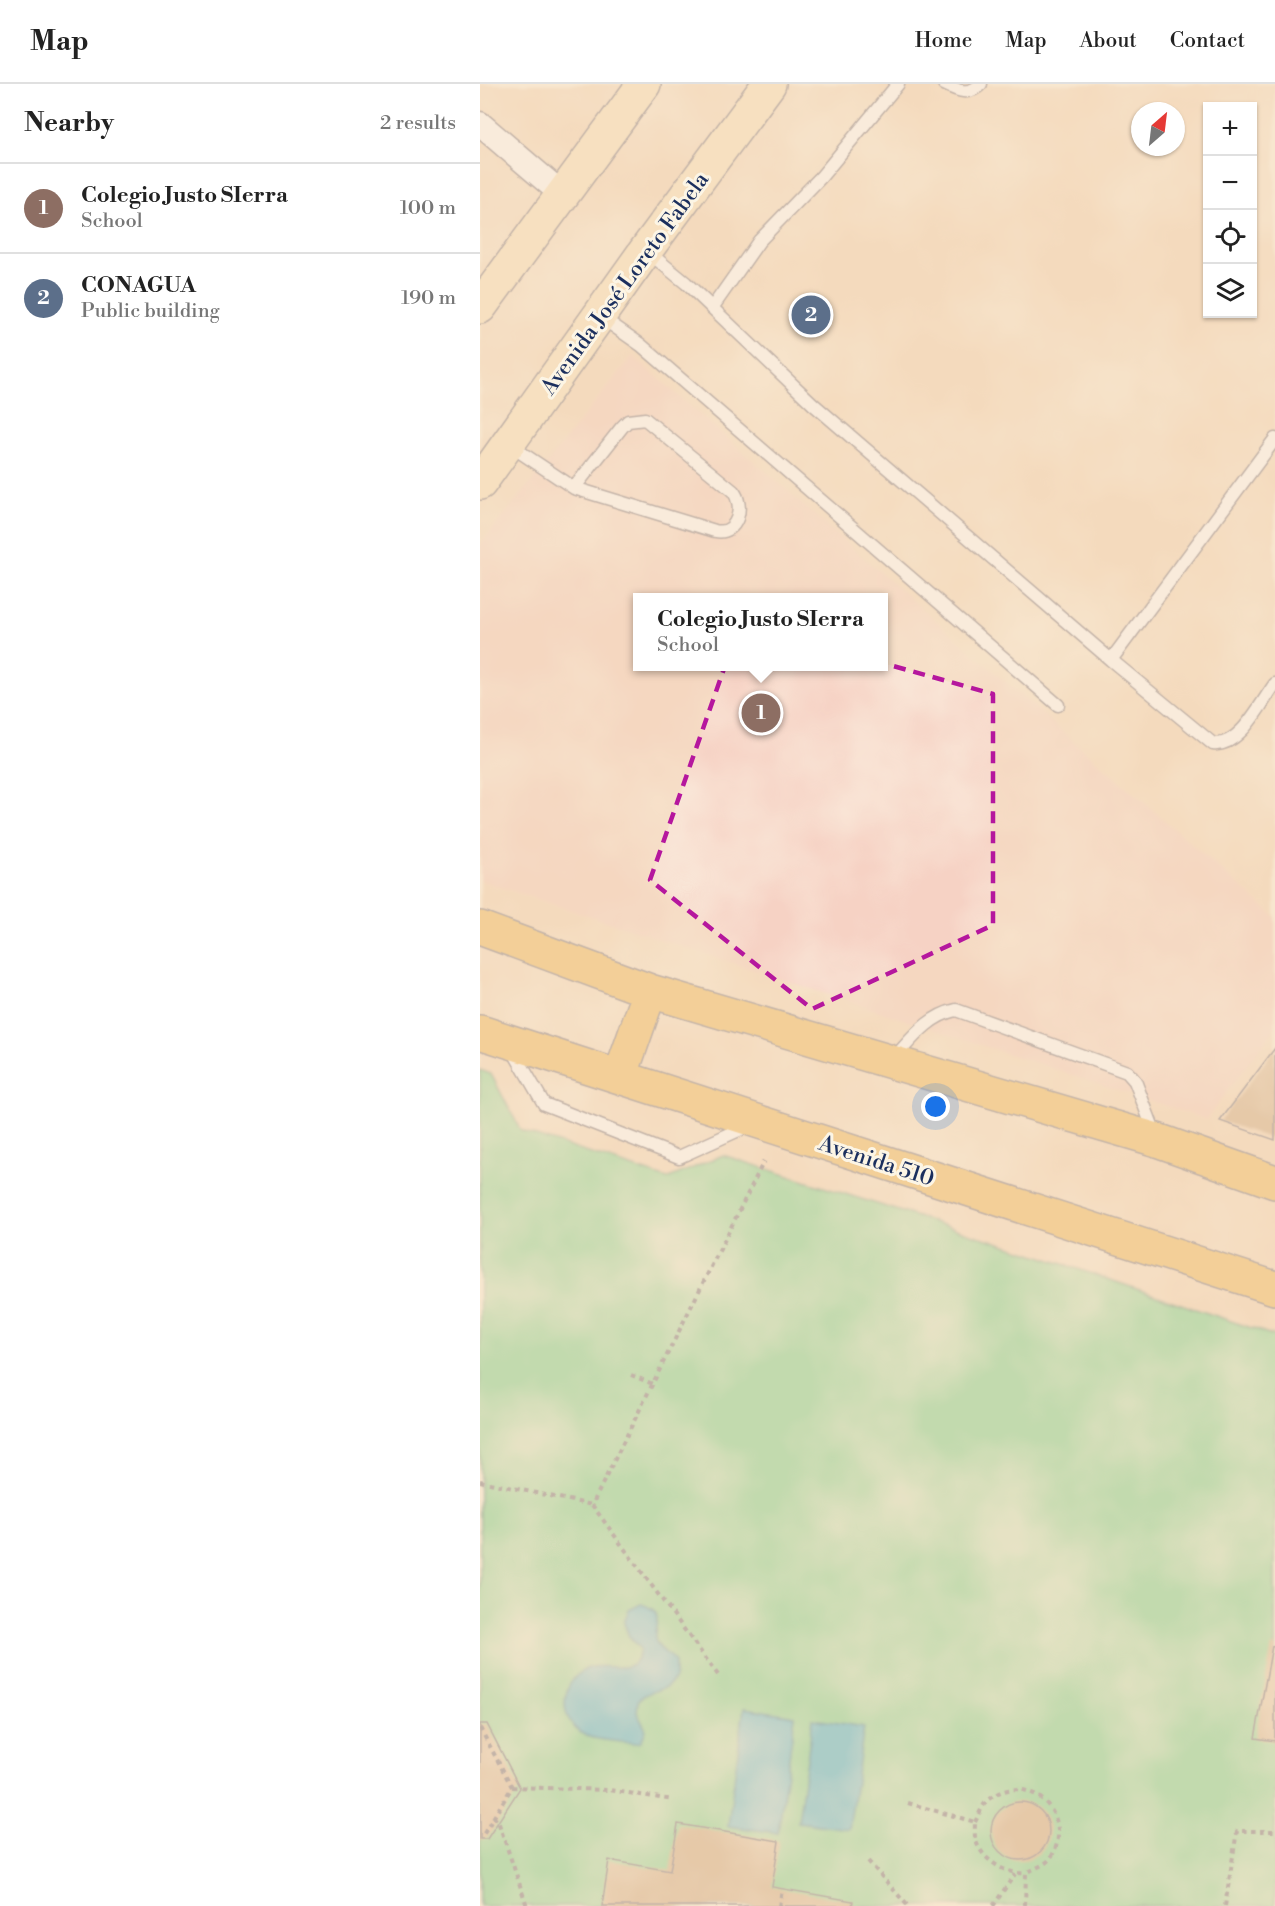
<!DOCTYPE html>
<html lang="en">
<head>
<meta charset="utf-8">
<style>
  :root { --surface:#fff; --page:#f6f6f6; --text:#222; --muted:#767676; --line:#e0e0e0; --accent:#b5179e }
  body { margin:0; font-family:"Libre Bodoni",serif; background:var(--page); color:var(--text) }
  .controls { position:absolute; right:18px; top:18px; display:grid; overflow:hidden; border-radius:0px; box-shadow:0 2px 4px #0004 }
  .controls button { width:54px; height:54px; display:grid; place-items:center; padding:0; border:0; border-bottom:2px solid var(--line); background:var(--surface); color:var(--text); font:30px sans-serif }
  .compass { position:absolute; left:651px; top:18px; width:54px; height:54px; border-radius:50%; background:var(--surface); box-shadow:0 2px 4px #0004; rotate:28deg }
  .you { position:absolute; left:456px; top:1023px; width:21px; height:21px; margin:-15px; border:4px solid #fff; border-radius:50%; background:#1a73e8; box-shadow:0 0 0 9px #1a73e833 }
  .badge { display:grid; place-items:center; width:39px; height:39px; border-radius:50%; background:var(--accent); color:#fff; font-size:20px; font-weight:700 }
  .pin { position:absolute; translate:-50% -50%; border:3px solid #fff; box-shadow:0 2px 6px #0006 }
  .popup { position:absolute; left:153px; top:509px; width:255px; height:78px; box-sizing:border-box; display:grid; place-content:center; border-radius:0px; background:var(--surface); filter:drop-shadow(0 2px 4px #0005); font-size:20px; white-space:nowrap; color:var(--muted) }
  .popup b { font-size:22px; color:var(--text) }
  .popup::after { content:''; position:absolute; left:50%; top:100%; margin-left:-12px; border:12px solid transparent; border-top-color:var(--surface) }
  .list { margin:0; padding:0; list-style:none }
  h2 { display:flex; justify-content:space-between; align-items:center; height:78px; margin:0; padding:0 24px; font-size:26px }
  h2 small { font-size:20px; font-weight:400; color:var(--muted) }
  .list li { display:grid; grid-template-columns:39px 1fr auto; gap:18px; align-items:center; box-sizing:border-box; height:90px; padding:0 24px; border-top:2px solid var(--line) }
  .list b { display:block; font-size:22px; white-space:nowrap }
  .list p { margin:0; font-size:20px; white-space:nowrap; color:var(--muted) }
  .list em { font-size:20px; font-style:normal; color:var(--muted) }
  .icon { flex:none; width:33px; height:33px; fill:none; stroke:currentColor; stroke-width:2; stroke-linecap:round; stroke-linejoin:round }
  .map { position:relative; flex:none; width:795px; height:1822px; overflow:hidden }
  header { display:flex; align-items:center; gap:36px; box-sizing:border-box; height:84px; padding:0 30px; background:var(--surface); border-bottom:2px solid var(--line) }
  header strong { font-size:28px }
  nav { display:flex; gap:33px; margin-inline-start:auto; font-size:21px }
  main { display:flex }
  aside { flex:1; background:var(--surface) }
  .map>svg:first-child { display:block }
  .built { fill:#f6d2c4; fill-rule:evenodd }
  .green { fill:#86d99b; stroke:#50847c; stroke-width:1.5 }
  .water { fill:#56bcd3; stroke:#387698; stroke-width:1.5 }
  .building { fill:#d4b38f }
  .lines { fill:none; stroke-linecap:round; stroke-linejoin:round }
  .lane-casing { stroke:#88848e; stroke-width:15 }
  .street-casing { stroke:#88848e; stroke-width:27 }
  .secondary-casing { stroke:#88848e; stroke-width:36 }
  .primary-casing { stroke:#88848e; stroke-width:36 }
  .path { stroke:#88848e; stroke-width:4; stroke-dasharray:4.5 4.5; stroke-linecap:butt }
  .lane { stroke:#fff; stroke-width:12 }
  .street { stroke:#fff; stroke-width:24 }
  .secondary { stroke:#fae7c3; stroke-width:33 }
  .primary { stroke:#f2c26a; stroke-width:33 }
  .marked { fill:none; stroke:#b5179e; stroke-width:4.5; stroke-dasharray:12 8; stroke-linejoin:round }
  .labels { text-anchor:middle; stroke-width:6; stroke-linejoin:round; paint-order:stroke }
  .street-label { font-size:22px; fill:#1b2f5e; stroke:#fcf5e5 }
</style>
</head>
<body>
<header>
<strong>Map</strong>
<nav><a>Home</a><a>Map</a><a>About</a><a>Contact</a></nav>
</header>
<main>
<aside>
<h2>Nearby<small>2 results</small></h2>
<ul class="list">
<li><span class="badge" style="background:#8d6e63">1</span><div><b>Colegio Justo SIerra</b><p>School</p></div><em>100 m</em></li>
<li><span class="badge" style="background:#5c6f8a">2</span><div><b>CONAGUA</b><p>Public building</p></div><em>190 m</em></li>
</ul>
</aside>
<div class="map">
<svg width="795" height="1822" viewBox="0 0 795 1822">
  <rect width="100%" height="100%" fill="#fcf5e5"/>
  <filter id="ink" filterUnits="userSpaceOnUse"><feTurbulence type="fractalNoise" baseFrequency=".0167" numOctaves="2"/><feDisplacementMap in="SourceGraphic" scale="12" xChannelSelector="R" yChannelSelector="G"/><feConvolveMatrix kernelMatrix="1 2 1 2 8 2 1 2 1" color-interpolation-filters="sRGB"/></filter>
  <filter id="wash" filterUnits="userSpaceOnUse"><feTurbulence type="fractalNoise" baseFrequency=".008" numOctaves="4" result="noise"/><feDisplacementMap in="SourceGraphic" scale="24" xChannelSelector="R" yChannelSelector="G"/><feGaussianBlur stdDeviation="1.35" result="paint"/><feColorMatrix in="noise" values="0 0 0 0 0 0 0 0 0 0 0 0 0 0 0 0 0 1.4 0 .05"/><feComposite in="paint" operator="in"/></filter>
  <g filter="url(#wash)">
    <rect width="100%" height="100%" fill="#f4dabd"/>
    <path class="built" d="M153,272L795,833V945L726,1035L0,796V461ZM158,514H404V582H158Z"/>
    <path class="green" d="M0,986L11,990L41,1047L187,1095L243,1071L554,1170L795,1252V1822H0Z"/>
    <path class="water" d="M161,1520C191,1529 168,1545 177,1560C181,1567 190,1571 195,1578V1594C186,1609 168,1604 158,1617L157,1629L166,1646L161,1658L156,1659C142,1658 128,1657 114,1654C82,1648 75,1607 101,1588C121,1572 155,1599 160,1565L149,1552L144,1539L149,1526Z
      M264,1624L315,1632L298,1749L248,1742Z
      M333,1635L384,1643L369,1745L318,1738Z"/>
    <g id="blocks">
      <path class="building" d="M795,964V1056L740,1037Z
        M792,1562L795,1563V1657L775,1654Z
        M0,1640H7L40,1704L7,1755H0Z
        M511 1747a29 29 0 1 1 58 0a29 29 0 1 1-58 0Z
        M198,1740L299,1757L292,1803L373,1817L372,1822H122L129,1776L190,1787Z"/>
    </g>
  </g>
  <g filter="url(#ink)">
    <use href="#blocks" fill-opacity="0" stroke="#88848e" stroke-width="1.5"/>
    <g class="lines">
      <g class="lane-casing">
        <path id="lane" d="M464,0C478,7 489,12 501,0
          M168,168L206,199L333,320L631,576L795,355
          M232,224L279,157L341,93L418,0
          M121,233L161,261L578,621
          M28,360L94,404L235,447C258,452 265,421 253,407L165,335L148,337L142,343L94,404
          M631,576L733,660C760,663 780,620 795,600
          M32,965L64,1020L199,1073L270,1041
          M413,975C432,955 448,932 476,926L647,988L655,997L676,1052"/>
      </g>
      <g class="street-casing">
        <path id="street" d="M0,40L83,111"/>
      </g>
      <g class="secondary-casing">
        <path id="secondary" d="M0,223L164,0
          M0,399L166,166L289,0"/>
      </g>
      <g class="primary-casing">
        <path id="primary" d="M0,844L170,907L677,1056L795,1098
          M0,948L795,1204
          M140,993L170,907"/>
      </g>
      <path class="path" d="M151,1291L173,1300
        M0,1397L112,1421
        M238,1591L112,1421L284,1077
        M0,1644L32,1703L3,1751L0,1750
        M32,1703L129,1706L193,1716
        M428,1719L495,1738C495,1744 494,1752 496,1757C503,1777 527,1791 546,1789L545,1822
        M13,1733L18,1737L47,1822
        M495,1738C499,1731 503,1719 509,1715C548,1684 598,1733 570,1775C565,1781 553,1785 546,1789
        M388,1777L428,1822
        M299,1822L302,1805
        M513,1822L535,1790
        M745,1822L757,1747H795"/>
      <use href="#lane" class="lane"/>
      <use href="#street" class="street"/>
      <use href="#secondary" class="secondary"/>
      <use href="#primary" class="primary"/>
    </g>
  </g>
  <path d="M0 0H795V1822H0ZM260,539L513,610V841L332,925L170,796Z" fill="#f4dabd" fill-opacity=".55" fill-rule="evenodd"/>
  <path class="marked" d="M260,539L513,610V841L332,925L170,796Z"/>
  <g class="labels">
    <g class="street-label">
      <text transform="translate(144 199) rotate(-54)" y="8">Avenida José Loreto Fabela</text>
      <text transform="translate(397 1076) rotate(18)" y="8">Avenida 510</text>
    </g>
  </g>
</svg>
<div class="controls">
<button>+</button>
<button>−</button>
<button><svg class="icon" aria-label="locate" viewBox="0 0 24 24"><circle cx="12" cy="12" r="6"/><path d="M12 2v4M12 18v4M2 12h4M18 12h4"/></svg></button>
<button><svg class="icon" aria-label="layers" viewBox="0 0 24 24"><path d="M12 4l9 5-9 5-9-5zM3 14l9 5 9-5"/></svg></button>
</div>
<svg class="compass" viewBox="-18 -18 36 36"><path d="M0-13l5 13h-10z" fill="#e53935"/><path d="M0 13l5-13h-10z" fill="#767676"/></svg>
<div class="you"></div>
<div class="pin badge" style="left:281px;top:629px;background:#8d6e63">1</div>
<div class="popup"><b>Colegio Justo SIerra</b>School</div>
<div class="pin badge" style="left:331px;top:231px;background:#5c6f8a">2</div>
</div>
</main>
</body>
</html>
